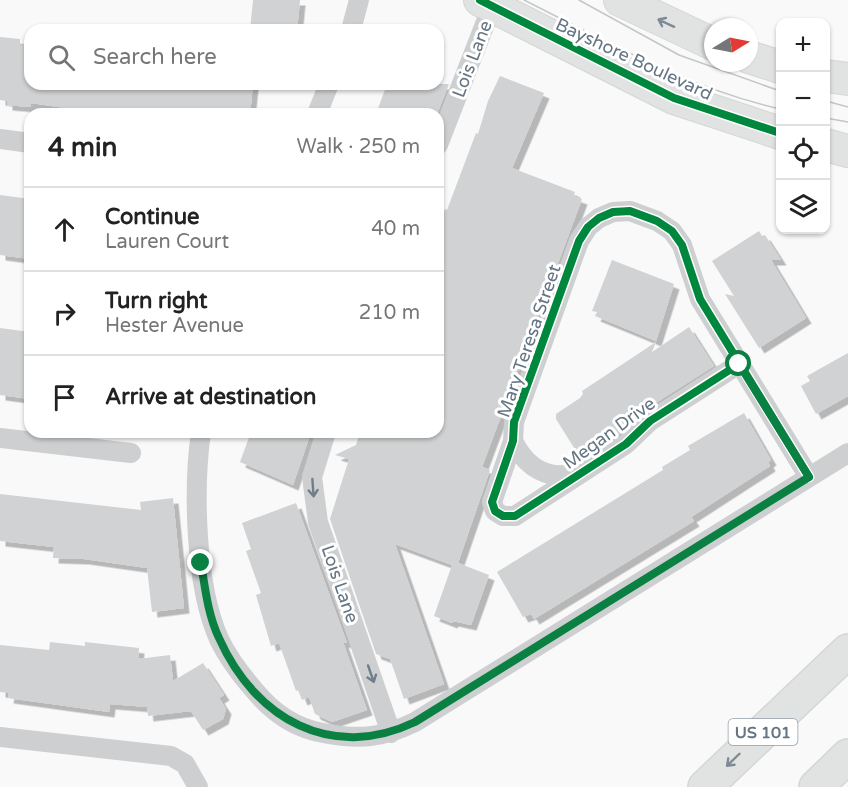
<!DOCTYPE html>
<html lang="en">
<head>
<meta charset="utf-8">
<style>
  :root { --surface:#fff; --page:#f6f6f6; --text:#222; --muted:#767676; --line:#e0e0e0 }
  body { margin:0; font-family:"Varela Round",sans-serif; background:var(--page); color:var(--text) }
  .controls { position:absolute; right:18px; top:18px; display:grid; overflow:hidden; border-radius:12px; box-shadow:0 2px 4px #0004 }
  .controls button { width:54px; height:54px; display:grid; place-items:center; padding:0; border:0; border-bottom:2px solid var(--line); background:var(--surface); color:var(--text); font:30px sans-serif }
  .compass { position:absolute; left:704px; top:18px; width:54px; height:54px; border-radius:50%; background:var(--surface); box-shadow:0 2px 4px #0004; rotate:80deg }
  .stop { position:absolute; width:18px; height:18px; margin:-14px; border:4px solid #0b8043; border-radius:50%; background:#fff }
  .stop.end { background:#0b8043; border-color:#fff; box-shadow:0 2px 6px #0008 }
  .list { margin:0; padding:0; list-style:none }
  h2 { display:flex; justify-content:space-between; align-items:center; height:78px; margin:0; padding:0 24px; font-size:26px }
  h2 small { font-size:20px; font-weight:400; color:var(--muted) }
  .list li { display:grid; grid-template-columns:39px 1fr auto; gap:18px; align-items:center; box-sizing:border-box; height:84px; padding:0 24px; border-top:2px solid var(--line) }
  .list b { display:block; font-size:22px; white-space:nowrap }
  .list p { margin:0; font-size:20px; white-space:nowrap; color:var(--muted) }
  .list em { font-size:20px; font-style:normal; color:var(--muted) }
  .icon { flex:none; width:33px; height:33px; fill:none; stroke:currentColor; stroke-width:2; stroke-linecap:round; stroke-linejoin:round }
  .map { position:relative; flex:none; width:848px; height:787px; overflow:hidden }
  .search { position:absolute; background:var(--surface); box-shadow:0 2px 4px #0004; left:24px; top:24px; width:420px; height:66px; display:flex; align-items:center; gap:15px; box-sizing:border-box; padding:0 21px; border-radius:18px; color:var(--muted); font-size:22px }
  .panel { position:absolute; background:var(--surface); box-shadow:0 2px 4px #0004; left:24px; top:108px; width:420px; height:330px; border-radius:18px }
  .map>svg:first-child { display:block }
  .building { fill:#d0d2d3; filter:url(#shadow) }
  .lines { fill:none; stroke-linecap:round; stroke-linejoin:round }
  .primary-casing { stroke:#d5d6d7; stroke-width:34 }
  .motorway-casing { stroke:#d5d6d6; stroke-width:36 }
  .minor { stroke:#cecfd0; stroke-width:20 }
  .primary { stroke:#e1e2e2; stroke-width:32 }
  .motorway { stroke:#e1e2e2; stroke-width:33 }
  .tram { stroke:#c3c5c7; stroke-width:1.5 }
  .cycleway-casing { stroke:#fff; stroke-width:11 }
  .cycleway { stroke:#00873e; stroke-width:8 }
  .oneway { stroke:#7e8b96 }
  .oneway2 { stroke:#707e8b }
  .route { stroke:#0b8043; stroke-width:8 }
  .labels { text-anchor:middle; stroke-width:6; stroke-linejoin:round; paint-order:stroke }
  .shield { fill:#fff; stroke:#939ea8; stroke-width:1.5 }
  .shield-label { font-size:16px; font-weight:bold; fill:#657583 }
  .street-label { font-size:18px; fill:#657583; stroke:#fff }
</style>
</head>
<body>
<div class="map">
<svg width="848" height="787" viewBox="0 0 848 787">
  <defs>
    <filter id="shadow"><feDropShadow dx="5.5" dy="5.5" stdDeviation="0" flood-color="#0004"/></filter>
  </defs>
  <rect width="100%" height="100%" fill="#f9f9f9"/>
  <path class="building" d="M253,0H300L297,30H250Z
    M0,37L20,39V45L30,46V84H253L250,114H79L80,110L31,103L30,107L7,105V101L0,100Z
    M500,76L544,93L512,168L575,192L573,196L582,199L482,467L490,470L458,563L489,575L471,625L453,621L452,623L434,616L452,565L395,544L444,684L404,699L390,659L376,654L330,519L349,459L335,455L356,445L360,432H438V226L445,209L447,210L476,133L478,134L488,101Z
    M387,84H449L437,114H376Z
    M0,195L30,199V259L0,255Z
    M759,231L762,236L765,235L781,260H771L806,318L759,348L725,294L734,296L712,261Z
    M612,260L674,284L656,341L595,316L597,312L592,311Z
    M689,327L714,366L643,411L619,435L581,459L556,419V414L580,398L583,394L582,391L656,342L652,352Z
    M0,328L30,332V399L0,395Z
    M848,353V396L816,414L801,386L810,381L807,376Z
    M744,413L771,460L768,462L770,466L691,517L694,521L583,589L534,619L531,614L523,617L497,572L663,470L662,467L690,450L688,446Z
    M251,432H311L293,485L240,462Z
    M0,494L141,510L140,502L173,498L184,608L152,612L147,568L84,559L53,558L54,547L0,541Z
    M296,503L347,643L343,642L367,710L332,722L315,714L309,697L302,700L298,690L296,691L279,643L271,646L256,595L261,593L246,551L251,549L242,523Z
    M50,642L85,646V642L139,648L138,659L170,655L173,681L203,663L224,695L219,698L226,709L223,719L203,730L191,711L148,716L147,707L110,704L109,712L8,698L9,693L0,692V645L49,650Z"/>
  <g class="lines">
    <g class="primary-casing">
      <path id="primary" d="M480,0L674,98L780,133
        M620,0L713,44
        M749,57L780,67
        M826,76L848,79
        M826,145L848,151"/>
    </g>
    <g class="motorway-casing">
      <path id="motorway" d="M705,787L848,651
        M816,787L848,756"/>
    </g>
    <path class="minor" d="M351,30L359,0
      M317,114L329,84
      M0,139L30,143
      M438,145L492,6
      M739,364L650,421L626,444L515,516H503L495,511L492,502L513,441L514,422L579,241L588,227L599,218L613,212L630,211L657,221L672,231L682,245L700,299L809,477
      M201,432C193,489 195,586 219,639C228,658 241,675 255,691C273,713 295,728 323,733C359,740 382,738 415,722L848,453
      M326,432L312,477L318,522L391,733
      M0,438L131,453
      M513,441C526,467 548,482 578,472
      M0,737L171,756L185,764L198,787"/>
    <use href="#primary" class="primary"/>
    <use href="#motorway" class="motorway"/>
    <path class="tram" d="M524,0C608,42 688,88 780,109
      M579,0L679,55L780,91
      M826,101L848,107
      M826,118L848,122"/>
    <g class="cycleway-casing">
      <path id="cycleway" d="M480,0L674,98L780,133
        M739,364L650,421L626,444L515,516H503L495,511L492,502L513,441L514,422L579,241L588,227L599,218L613,212L630,211L657,221L672,231L682,245L700,299L809,477"/>
    </g>
    <use href="#cycleway" class="cycleway"/>
  </g>
  <defs><path id="oneway-shaft" d="M-6 0H5M1.5-3L5.5 0L1.5 3" fill="none" stroke-width="1.6" stroke-linecap="round" stroke-linejoin="round" transform="scale(1.5)"/></defs>
  <g class="oneway">
    <use href="#oneway-shaft" transform="translate(666 23) rotate(-155)"/>
    <use href="#oneway-shaft" transform="translate(733 760) rotate(136)"/>
  </g>
  <g class="oneway2">
    <use href="#oneway-shaft" transform="translate(313 488) rotate(86)"/>
    <use href="#oneway-shaft" transform="translate(371 674) rotate(71)"/>
  </g>
  <g class="lines">
    <path class="route" d="M201,563C205,588 208,615 219,638C255,719 332,762 415,722L809,477L739,364"/>
  </g>
  <g class="labels">
    <rect class="shield" x="728.5" y="719" width="69" height="26" rx="4.5"/>
    <g class="shield-label">
      <text x="763" y="738">US 101</text>
    </g>
    <g class="street-label">
      <text transform="translate(472 59) rotate(-69)" y="6">Lois Lane</text>
      <text transform="translate(634 59) rotate(25)" y="6">Bayshore Boulevard</text>
      <text transform="translate(529 341) rotate(-71)" y="6">Mary Teresa Street</text>
      <text transform="translate(609 433) rotate(-36)" y="6">Megan Drive</text>
      <text transform="translate(340 584) rotate(71)" y="6">Lois Lane</text>
    </g>
  </g>
</svg>
<div class="controls">
<button>+</button>
<button>−</button>
<button><svg class="icon" aria-label="locate" viewBox="0 0 24 24"><circle cx="12" cy="12" r="6"/><path d="M12 2v4M12 18v4M2 12h4M18 12h4"/></svg></button>
<button><svg class="icon" aria-label="layers" viewBox="0 0 24 24"><path d="M12 4l9 5-9 5-9-5zM3 14l9 5 9-5"/></svg></button>
</div>
<svg class="compass" viewBox="-18 -18 36 36"><path d="M0-13l5 13h-10z" fill="#e53935"/><path d="M0 13l5-13h-10z" fill="#767676"/></svg>
<div class="stop" style="left:739px;top:364px"></div>
<div class="stop end" style="left:201px;top:563px"></div>
<div class="search"><svg class="icon" aria-label="search" viewBox="0 0 24 24"><circle cx="10" cy="10" r="6"/><path d="M15 15l6 6"/></svg>Search here</div>
<section class="panel">
<h2>4 min<small>Walk · 250 m</small></h2>
<ul class="list">
<li><svg class="icon" aria-label="ahead" viewBox="0 0 24 24"><path d="M12 20V5M6 11l6-6 6 6"/></svg><div><b>Continue</b><p>Lauren Court</p></div><em>40 m</em></li>
<li><svg class="icon" aria-label="right" viewBox="0 0 24 24"><path d="M7 20v-9h11M14 6l5 5-5 5"/></svg><div><b>Turn right</b><p>Hester Avenue</p></div><em>210 m</em></li>
<li><svg class="icon" aria-label="arrive" viewBox="0 0 24 24"><path d="M6 21V4h12l-3 4 3 4H6"/></svg><div><b>Arrive at destination</b></div></li>
</ul>
</section>
</div>
</body>
</html>
